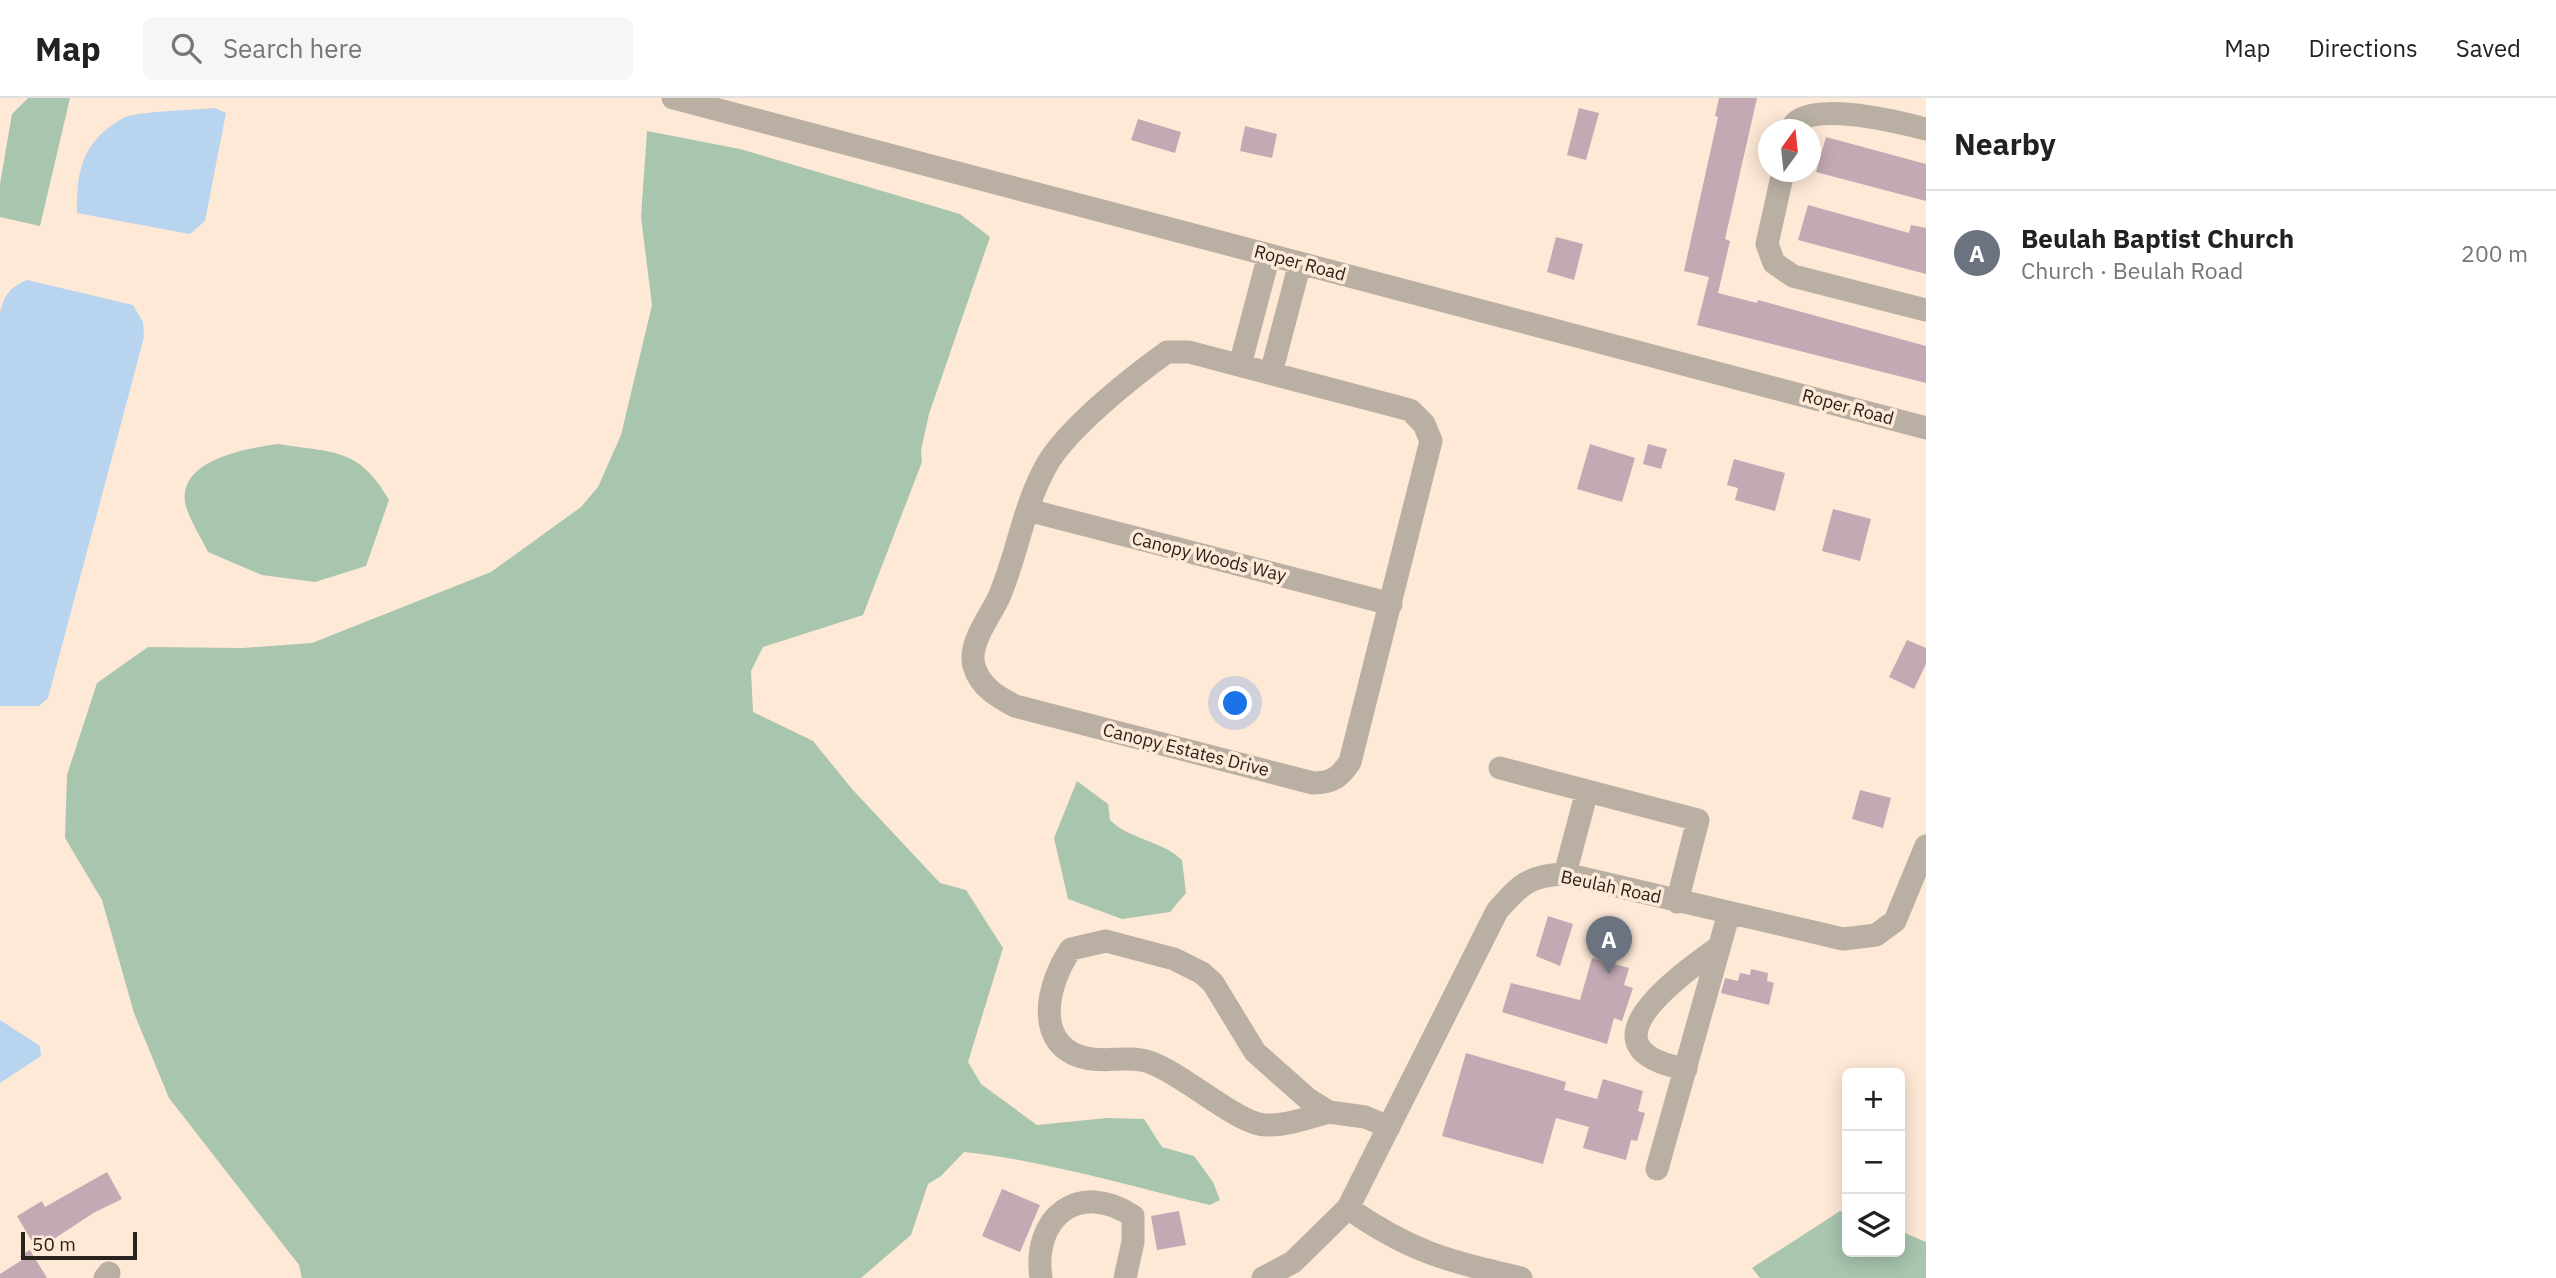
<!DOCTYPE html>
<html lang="en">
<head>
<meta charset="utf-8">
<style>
  :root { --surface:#fff; --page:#f6f6f6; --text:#222; --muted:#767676; --line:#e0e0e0; --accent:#db2777 }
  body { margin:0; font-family:"IBM Plex Sans",sans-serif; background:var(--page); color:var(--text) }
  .controls { position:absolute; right:21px; bottom:21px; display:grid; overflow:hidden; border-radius:10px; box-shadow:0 4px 18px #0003 }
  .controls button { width:63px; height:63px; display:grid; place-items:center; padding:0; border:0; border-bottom:2px solid var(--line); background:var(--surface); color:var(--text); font:35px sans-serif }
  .compass { position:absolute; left:1758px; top:21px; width:63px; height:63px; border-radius:50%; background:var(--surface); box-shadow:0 4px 18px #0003; rotate:15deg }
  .scale { position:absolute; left:21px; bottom:18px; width:116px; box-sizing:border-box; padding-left:7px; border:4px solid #29211b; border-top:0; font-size:19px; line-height:24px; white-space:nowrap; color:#29211b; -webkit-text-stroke:5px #fee9d7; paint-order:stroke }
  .you { position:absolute; left:1236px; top:606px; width:24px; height:24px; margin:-18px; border:5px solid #fff; border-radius:50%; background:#1a73e8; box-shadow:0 0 0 10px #1a73e833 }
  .badge { display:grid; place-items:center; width:46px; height:46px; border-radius:50%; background:var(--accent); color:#fff; font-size:23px; font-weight:700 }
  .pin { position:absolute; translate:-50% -58px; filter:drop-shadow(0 2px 4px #0008) }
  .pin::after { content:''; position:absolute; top:37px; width:24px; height:21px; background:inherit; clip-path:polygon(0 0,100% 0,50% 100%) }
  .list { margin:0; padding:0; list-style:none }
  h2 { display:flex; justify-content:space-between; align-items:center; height:91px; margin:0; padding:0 28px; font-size:30px }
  h2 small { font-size:23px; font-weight:400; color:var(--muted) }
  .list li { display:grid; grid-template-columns:46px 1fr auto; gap:21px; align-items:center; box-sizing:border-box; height:126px; padding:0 28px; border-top:2px solid var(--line) }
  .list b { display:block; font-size:26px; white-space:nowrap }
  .list p { margin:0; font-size:23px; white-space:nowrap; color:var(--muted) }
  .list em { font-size:23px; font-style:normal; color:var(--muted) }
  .icon { flex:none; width:38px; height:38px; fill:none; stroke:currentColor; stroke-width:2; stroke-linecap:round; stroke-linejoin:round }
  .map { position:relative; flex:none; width:1926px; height:1180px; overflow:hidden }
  header { display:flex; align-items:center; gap:42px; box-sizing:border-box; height:98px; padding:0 35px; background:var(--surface); border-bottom:2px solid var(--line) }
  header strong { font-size:33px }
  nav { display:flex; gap:38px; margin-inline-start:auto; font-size:24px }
  .search { width:490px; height:63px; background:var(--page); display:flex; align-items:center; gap:18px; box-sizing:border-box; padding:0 24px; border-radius:10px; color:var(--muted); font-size:26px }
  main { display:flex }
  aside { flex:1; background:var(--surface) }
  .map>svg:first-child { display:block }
  .green { fill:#a8c5ae }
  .water { fill:#b8d4ef }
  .building { fill:#c2a9b4 }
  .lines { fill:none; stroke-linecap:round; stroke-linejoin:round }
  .minor { stroke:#b9b0a3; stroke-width:23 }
  .labels { text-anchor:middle; stroke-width:7; stroke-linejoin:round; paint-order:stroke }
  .street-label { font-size:18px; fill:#29211b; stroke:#fee9d7 }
</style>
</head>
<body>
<header>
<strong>Map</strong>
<div class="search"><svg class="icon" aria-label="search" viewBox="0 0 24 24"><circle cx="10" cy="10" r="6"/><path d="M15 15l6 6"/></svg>Search here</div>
<nav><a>Map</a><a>Directions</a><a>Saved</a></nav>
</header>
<main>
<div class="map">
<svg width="1926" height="1180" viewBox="0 0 1926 1180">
  <rect width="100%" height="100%" fill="#fee9d7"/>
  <path class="green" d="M28,0H70L40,128L0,119V86L12,16Z
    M647,33L740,51L960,116L990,139L929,316L921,352L922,364L863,517L763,549L751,573L753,614L813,643L852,691L940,785L966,792L1003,850L968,964L981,986L1037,1027L1107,1020L1144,1021L1162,1049L1194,1058L1213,1084L1220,1102L1210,1107C1128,1088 1048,1063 964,1054L941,1078L928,1086L911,1137L861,1180H302L299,1167L169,1000L134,915L102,802L65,740L67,677L97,585L148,549L243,550L312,545L491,474L581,409L598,389L621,337L652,207L641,119Z
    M278,346C333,355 359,349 389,402L366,468L315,484L262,477L208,454C201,439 188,420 185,404C179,361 249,350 278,346Z
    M1077,683L1108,706L1110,722C1132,743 1159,741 1182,762L1186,795L1170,814L1122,821L1068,801L1054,740Z
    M1840,1113L1847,1115V1154H1900V1133L1926,1144V1180H1760L1752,1170Z"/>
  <path class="water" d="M215,10L226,15L205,123L190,136L77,115C76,72 83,43 123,20C136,13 196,12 215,10Z
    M27,182L133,207L143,224L144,239L48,600L39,608H0V215C5,196 9,190 27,182Z
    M0,922L40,948L41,958L0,985Z"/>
  <path class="building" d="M1719,0H1757L1725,141L1730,143L1718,195L1757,205L1758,202L1926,248V285L1697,227L1709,179L1684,173L1718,19L1715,18Z
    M1579,10L1599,15L1586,62L1567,57Z
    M1138,21L1181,34L1175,55L1131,42Z
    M1245,28L1277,36L1272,60L1240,53Z
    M1826,39L1926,66V103L1816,74Z
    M1808,107L1909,135L1911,127L1926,130V176L1798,142Z
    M1556,139L1583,146L1574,182L1547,174Z
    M1590,346L1635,360L1622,404L1577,391Z
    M1648,346L1667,351L1661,371L1643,366Z
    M1734,361L1785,375L1775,413L1735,402L1738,390L1727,387Z
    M1833,411L1871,421L1860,463L1822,453Z
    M1907,542L1926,550V566L1914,591L1889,579Z
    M1860,692L1891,700L1883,730L1852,721Z
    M1548,818L1573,826L1560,868L1536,858Z
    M1592,860L1629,870L1624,887L1633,890L1622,923L1614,920L1607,946L1502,914L1511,885L1580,902Z
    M1751,871L1768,875L1767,883L1774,885L1769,907L1721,895L1725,880L1738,883L1740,875L1750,877Z
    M1466,955L1566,984L1564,992L1597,1001L1603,981L1643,993L1638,1013L1645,1015L1637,1043L1631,1042L1626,1062L1583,1050L1589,1029L1556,1020L1543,1066L1442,1038Z
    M107,1074L122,1101L95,1114L37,1152L17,1118L42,1103L45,1109Z
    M1002,1091L1040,1107L1020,1154L982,1138Z
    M1179,1113L1186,1147L1157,1152L1151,1118Z
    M30,1152L47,1180H0V1176L22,1162L20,1158Z"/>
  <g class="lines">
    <path class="minor" d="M673,0L1926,330
      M1791,32C1801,0 1895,23 1926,31
      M1783,74L1767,146L1774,165L1793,178L1926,212
      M1167,254H1189L1410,312L1424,326L1431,343L1350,664C1340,679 1332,685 1313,685L1015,608C998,599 980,589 974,568C968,545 990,519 999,499C1018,455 1024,404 1049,363C1072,327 1132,279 1167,254Z
      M1240,267L1269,157
      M1271,275L1300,165
      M1028,412L1391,506
      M1500,670L1698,722L1677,804
      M1565,776L1587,693
      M1686,971C1574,951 1680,877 1719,849
      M1329,1014C1309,1019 1287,1028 1266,1027C1238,1027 1183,975 1149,964C1129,957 1106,965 1086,960C1032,948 1047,885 1071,851L1106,843L1174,861L1202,875L1213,885L1255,954L1308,1001L1329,1014L1365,1019L1389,1029
      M1657,1071L1729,815
      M1348,1110C1410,1154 1449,1163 1521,1180
      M105,1180L109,1175
      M1041,1180C1032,1119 1079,1082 1133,1118V1144L1125,1180
      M1263,1180L1293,1164L1348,1110L1497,813C1520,787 1529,777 1565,776L1843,841L1876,837L1895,823L1926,748"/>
  </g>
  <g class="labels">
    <g class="street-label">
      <text transform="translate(1300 165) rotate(15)" y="6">Roper Road</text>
      <text transform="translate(1848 309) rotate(15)" y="6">Roper Road</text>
      <text transform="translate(1209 459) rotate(14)" y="6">Canopy Woods Way</text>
      <text transform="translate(1186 652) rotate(14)" y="6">Canopy Estates Drive</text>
      <text transform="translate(1611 789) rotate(12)" y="6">Beulah Road</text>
    </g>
  </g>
</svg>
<div class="controls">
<button>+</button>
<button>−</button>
<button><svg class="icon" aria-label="layers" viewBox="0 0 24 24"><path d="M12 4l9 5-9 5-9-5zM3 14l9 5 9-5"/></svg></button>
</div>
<svg class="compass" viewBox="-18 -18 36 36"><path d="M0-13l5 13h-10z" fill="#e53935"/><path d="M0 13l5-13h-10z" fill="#767676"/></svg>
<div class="scale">50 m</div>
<div class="you"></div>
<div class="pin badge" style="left:1609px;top:876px;background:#6b7280">A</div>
</div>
<aside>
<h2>Nearby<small></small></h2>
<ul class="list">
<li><span class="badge" style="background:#6b7280">A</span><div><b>Beulah Baptist Church</b><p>Church · Beulah Road</p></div><em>200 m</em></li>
</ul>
</aside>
</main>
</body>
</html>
